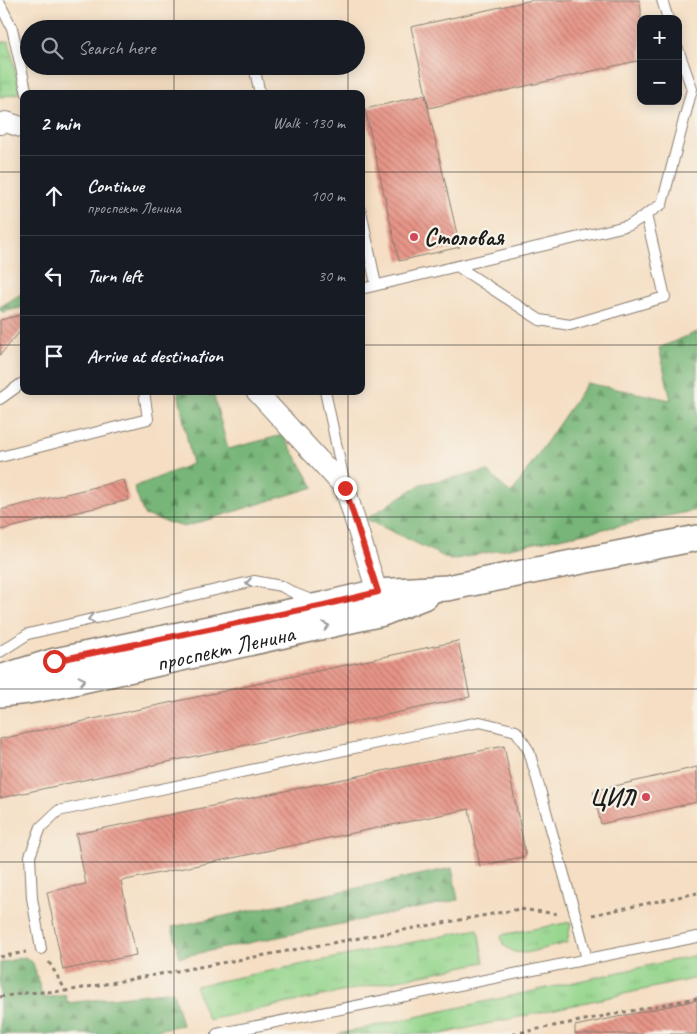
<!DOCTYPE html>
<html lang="en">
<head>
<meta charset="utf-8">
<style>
  :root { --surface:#171b24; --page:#20242c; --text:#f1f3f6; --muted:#9ea1a6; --line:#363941 }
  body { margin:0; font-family:Caveat,sans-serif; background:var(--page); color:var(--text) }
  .controls { position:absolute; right:15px; top:15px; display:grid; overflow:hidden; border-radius:10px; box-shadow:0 2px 12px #0003 }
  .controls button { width:45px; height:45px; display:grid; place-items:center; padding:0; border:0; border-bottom:1px solid var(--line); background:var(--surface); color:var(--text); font:25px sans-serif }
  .stop { position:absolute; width:15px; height:15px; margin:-11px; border:4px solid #d93025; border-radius:50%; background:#fff }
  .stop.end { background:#d93025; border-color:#fff; box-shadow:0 1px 5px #0008 }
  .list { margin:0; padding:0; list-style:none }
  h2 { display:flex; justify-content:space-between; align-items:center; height:65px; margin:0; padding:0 20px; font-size:21px }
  h2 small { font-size:16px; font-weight:400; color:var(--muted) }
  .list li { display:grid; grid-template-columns:32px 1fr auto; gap:15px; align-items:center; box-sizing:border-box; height:80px; padding:0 20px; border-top:1px solid var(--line) }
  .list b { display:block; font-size:19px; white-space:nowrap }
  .list p { margin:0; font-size:16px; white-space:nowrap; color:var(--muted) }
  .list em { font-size:16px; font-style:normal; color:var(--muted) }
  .icon { flex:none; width:28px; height:28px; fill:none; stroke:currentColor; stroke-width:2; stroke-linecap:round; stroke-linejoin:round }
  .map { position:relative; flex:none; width:697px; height:1034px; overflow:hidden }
  .search { position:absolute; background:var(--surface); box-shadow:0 2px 12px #0003; left:20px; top:20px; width:345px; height:55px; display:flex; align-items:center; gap:12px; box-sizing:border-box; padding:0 18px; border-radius:28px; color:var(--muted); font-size:19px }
  .panel { position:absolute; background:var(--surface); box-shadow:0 2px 12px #0003; left:20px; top:90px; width:345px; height:305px; border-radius:10px }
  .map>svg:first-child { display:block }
  .grass { fill:url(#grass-tufts); stroke:#587854 }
  .forest { fill:url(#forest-firs); stroke:#4a694a }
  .building { fill:url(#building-back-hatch) }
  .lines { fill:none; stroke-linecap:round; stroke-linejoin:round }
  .service-casing { stroke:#887d70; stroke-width:12 }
  .minor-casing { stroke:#887d70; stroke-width:22 }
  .tertiary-casing { stroke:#887d70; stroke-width:28 }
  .path { stroke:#887d70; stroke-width:3; stroke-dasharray:4 4; stroke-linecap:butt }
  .service { stroke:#fff; stroke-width:10 }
  .minor { stroke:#fff; stroke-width:20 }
  .tertiary { stroke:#fff; stroke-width:25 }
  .oneway { stroke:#999 }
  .route { stroke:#d93025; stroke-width:6 }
  .grid { fill:none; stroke:#1c1c1c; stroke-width:1; stroke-opacity:0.55 }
  .poi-dot { fill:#d1495b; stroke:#f7f3e8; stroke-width:2 }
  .labels { text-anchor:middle; stroke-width:4.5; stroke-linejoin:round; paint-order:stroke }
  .poi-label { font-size:24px; font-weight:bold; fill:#1c1c1c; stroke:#f7f3e8; text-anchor:start }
  .street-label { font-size:24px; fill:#1c1c1c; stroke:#f7f3e8 }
</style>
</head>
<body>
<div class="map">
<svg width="697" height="1034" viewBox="0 0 697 1034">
  <defs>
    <pattern id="grass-tufts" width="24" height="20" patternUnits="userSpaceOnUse" patternTransform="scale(1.25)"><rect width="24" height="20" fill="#94d58c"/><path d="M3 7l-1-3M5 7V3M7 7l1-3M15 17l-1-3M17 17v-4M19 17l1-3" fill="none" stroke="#7fb678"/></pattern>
    <pattern id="forest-firs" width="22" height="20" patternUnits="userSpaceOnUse" patternTransform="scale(1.25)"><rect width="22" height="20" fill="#77b678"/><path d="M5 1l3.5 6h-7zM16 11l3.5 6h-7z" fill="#619362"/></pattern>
    <pattern id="building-back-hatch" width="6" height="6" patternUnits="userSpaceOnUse" patternTransform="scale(1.25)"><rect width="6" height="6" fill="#e79588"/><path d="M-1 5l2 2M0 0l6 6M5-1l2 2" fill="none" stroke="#ba796e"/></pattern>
  </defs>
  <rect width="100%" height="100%" fill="#f7f3e8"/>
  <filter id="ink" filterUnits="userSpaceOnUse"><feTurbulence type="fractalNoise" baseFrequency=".02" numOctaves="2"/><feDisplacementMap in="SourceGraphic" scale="10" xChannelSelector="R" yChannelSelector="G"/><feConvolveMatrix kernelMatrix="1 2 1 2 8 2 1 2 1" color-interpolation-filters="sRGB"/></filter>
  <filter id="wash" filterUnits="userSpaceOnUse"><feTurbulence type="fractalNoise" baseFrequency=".0096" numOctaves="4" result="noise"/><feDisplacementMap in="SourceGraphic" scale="20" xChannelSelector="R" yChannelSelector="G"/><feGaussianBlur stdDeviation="1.12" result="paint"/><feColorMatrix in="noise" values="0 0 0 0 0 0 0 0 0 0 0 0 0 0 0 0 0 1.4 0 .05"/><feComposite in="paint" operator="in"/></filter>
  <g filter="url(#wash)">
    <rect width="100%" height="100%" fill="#f5dec3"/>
    <path class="grass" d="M9,41L20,93L0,97V43Z
      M571,922L567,943L526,953L514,952L503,945L501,935Z
      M478,929L484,962L208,1020L195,986Z
      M697,955V978L441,1034H338Z"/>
    <path class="forest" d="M24,292V307L3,312L0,310V307Z
      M697,332V510L451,560L366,519L421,484L488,471L511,494L587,383L671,400L659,348Z
      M178,391H216L214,397L228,449L283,435L314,487L184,527L144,515L134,487L192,464Z
      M452,868L458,900L180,957L172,927Z
      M25,957L33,963L43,998L66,995L67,1003L173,991L182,1025L135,1034H0V963Z"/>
    <g id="blocks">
      <path class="building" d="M532,0H639L641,9V60L429,108L411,27Z
        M425,95L460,247L399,261L365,109Z
        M24,314V327L0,355V320Z
        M124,480L129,500L0,530V510Z
        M458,641L470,697L0,798V739Z
        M504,746L526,856L480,866L469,809L121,881L136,955L63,970L47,892L86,884L76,834Z
        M697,767V802L601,824L593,791Z
        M697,1000V1034H575V1026Z"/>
    </g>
  </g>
  <g filter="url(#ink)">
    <use href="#blocks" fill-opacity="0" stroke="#887d70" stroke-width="1"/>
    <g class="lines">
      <g class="service-casing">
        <path id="service" d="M662,0L668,19
          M0,4L12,28L27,94
          M254,66L260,94
          M172,94H173
          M361,211L376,285
          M457,266L540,320L570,325L665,297L646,215
          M361,289L630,225L662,204L692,89L678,49
          M325,391L344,481
          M0,399L21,384L24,383
          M0,457L148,419L144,391
          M0,652L28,634L254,581L281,586L296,594L314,601
          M41,949L32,898L30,856L41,827L58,811L439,730L480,722L516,731L529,751L576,917L587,959
          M217,1034L697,937"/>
      </g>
      <g class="minor-casing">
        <path id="minor" d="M0,124L6,122L24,128
          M256,391L345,488L377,592"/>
      </g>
      <g class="tertiary-casing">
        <g id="tertiary">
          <path d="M0,678L55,661L323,605L377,592L447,588L697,538"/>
          <path id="s1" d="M0,694L28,691L56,686L360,618L383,613L426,596"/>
        </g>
      </g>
      <path class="path" d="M592,915L697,893
        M0,957L26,952
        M49,962L66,991L520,909L559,914
        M0,997L23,993L66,991
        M513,1034L697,998"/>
      <use href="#service" class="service"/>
      <use href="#minor" class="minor"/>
      <use href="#tertiary" class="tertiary"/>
    </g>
    <defs><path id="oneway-chevron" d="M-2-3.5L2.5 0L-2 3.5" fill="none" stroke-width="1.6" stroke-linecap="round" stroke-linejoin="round" transform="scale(1.25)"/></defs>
    <g class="oneway">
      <use href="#oneway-chevron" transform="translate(249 583) rotate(172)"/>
      <use href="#oneway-chevron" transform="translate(91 619) rotate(167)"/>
      <use href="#oneway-chevron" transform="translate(326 626) rotate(-12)"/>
      <use href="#oneway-chevron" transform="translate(82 680) rotate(-13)"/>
    </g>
  </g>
  <g class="lines" filter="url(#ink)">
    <path class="route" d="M54,661L324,605L378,592L345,488"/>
  </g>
  <path class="grid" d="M174,0V29M348,0V29M523,0V1034M174,66V94M348,66V94M0,172H24M361,172H697M0,345H24M361,345H697M174,391V1034M348,391V1034M0,517H697M0,689H697M0,862H697"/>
  <g class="poi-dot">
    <circle cx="414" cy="237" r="5"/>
    <circle cx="646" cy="797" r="5"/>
  </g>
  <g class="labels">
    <g class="poi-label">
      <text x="424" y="245">Столовая</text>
      <text x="636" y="805" text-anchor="end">ЦИЛ</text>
    </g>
    <g class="street-label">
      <text dy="8" stroke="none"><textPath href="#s1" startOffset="230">проспект Ленина</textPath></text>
    </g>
  </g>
</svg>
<div class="controls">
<button>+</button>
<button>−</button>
</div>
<div class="stop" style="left:54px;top:661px"></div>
<div class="stop end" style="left:345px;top:488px"></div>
<div class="search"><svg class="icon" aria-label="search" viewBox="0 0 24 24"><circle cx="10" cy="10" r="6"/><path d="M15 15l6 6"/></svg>Search here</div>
<section class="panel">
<h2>2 min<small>Walk · 130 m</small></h2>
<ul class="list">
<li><svg class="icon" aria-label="ahead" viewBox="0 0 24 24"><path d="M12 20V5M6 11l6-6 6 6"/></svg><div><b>Continue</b><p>проспект Ленина</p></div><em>100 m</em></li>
<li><svg class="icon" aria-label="left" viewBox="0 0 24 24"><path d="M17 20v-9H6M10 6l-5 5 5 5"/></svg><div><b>Turn left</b></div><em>30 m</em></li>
<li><svg class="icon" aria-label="arrive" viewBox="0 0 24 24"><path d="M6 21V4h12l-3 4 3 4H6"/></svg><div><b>Arrive at destination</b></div></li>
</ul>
</section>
</div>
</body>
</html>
